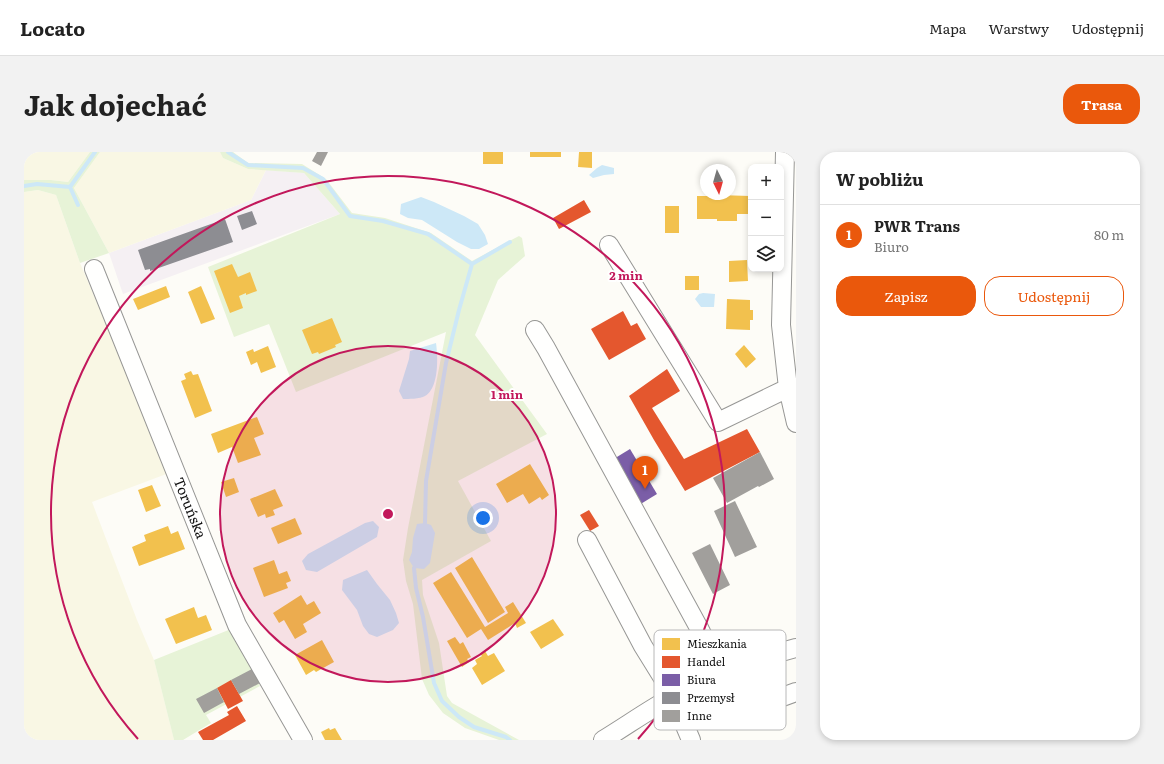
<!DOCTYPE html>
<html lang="pl">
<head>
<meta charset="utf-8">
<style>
  :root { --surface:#fff; --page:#f2f2f2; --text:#222; --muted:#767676; --line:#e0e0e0; --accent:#ea580c }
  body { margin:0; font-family:Literata,serif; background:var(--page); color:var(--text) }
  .controls { position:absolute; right:12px; top:12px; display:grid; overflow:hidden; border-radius:8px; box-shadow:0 2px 6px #0003 }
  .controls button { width:36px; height:36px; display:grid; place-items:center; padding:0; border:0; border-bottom:1px solid var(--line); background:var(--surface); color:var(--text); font:20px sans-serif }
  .compass { position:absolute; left:676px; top:12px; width:36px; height:36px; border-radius:50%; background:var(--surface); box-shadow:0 2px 6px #0003; rotate:175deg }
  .you { position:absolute; left:459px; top:366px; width:14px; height:14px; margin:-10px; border:3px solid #fff; border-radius:50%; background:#1a73e8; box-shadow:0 0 0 6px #1a73e833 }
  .badge { display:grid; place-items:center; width:26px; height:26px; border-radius:50%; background:var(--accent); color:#fff; font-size:13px; font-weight:700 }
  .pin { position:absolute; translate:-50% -33px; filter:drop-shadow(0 1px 2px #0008) }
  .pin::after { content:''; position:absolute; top:21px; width:14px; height:12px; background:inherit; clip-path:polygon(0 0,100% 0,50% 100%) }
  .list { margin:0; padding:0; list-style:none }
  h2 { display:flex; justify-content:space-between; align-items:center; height:52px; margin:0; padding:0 16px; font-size:17px }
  h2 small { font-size:13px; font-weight:400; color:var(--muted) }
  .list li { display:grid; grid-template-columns:26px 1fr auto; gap:12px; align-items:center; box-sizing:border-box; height:60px; padding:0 16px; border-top:1px solid var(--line) }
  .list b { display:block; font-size:15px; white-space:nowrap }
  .list p { margin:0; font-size:13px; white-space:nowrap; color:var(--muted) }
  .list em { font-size:13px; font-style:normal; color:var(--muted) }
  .actions { display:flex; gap:8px; padding:12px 16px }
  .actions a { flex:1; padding:9px 0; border:1px solid var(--accent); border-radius:16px; text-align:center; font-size:14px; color:var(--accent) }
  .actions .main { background:var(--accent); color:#fff }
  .icon { flex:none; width:22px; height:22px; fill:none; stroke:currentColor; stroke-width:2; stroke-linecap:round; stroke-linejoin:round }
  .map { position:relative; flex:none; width:772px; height:588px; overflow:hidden; border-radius:16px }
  header { display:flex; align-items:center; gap:24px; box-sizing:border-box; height:56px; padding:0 20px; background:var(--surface); border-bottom:1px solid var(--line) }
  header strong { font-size:19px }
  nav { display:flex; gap:22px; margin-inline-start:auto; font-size:14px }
  .intro { display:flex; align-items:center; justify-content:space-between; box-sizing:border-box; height:96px; padding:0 24px }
  h1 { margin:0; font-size:28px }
  .button { padding:10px 18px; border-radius:16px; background:var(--accent); color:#fff; font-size:14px; font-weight:700 }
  main { display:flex; gap:24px; padding:0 24px }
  aside { flex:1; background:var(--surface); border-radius:16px; box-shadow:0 2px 6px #0003 }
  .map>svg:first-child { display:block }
  .industrial { fill:#f5f0f3 }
  .farmland { fill:#f9f7e4 }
  .green { fill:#e7f3d7 }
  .water { fill:#cde8f7 }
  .homes { fill:#f2c14e }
  .shops { fill:#e4572e }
  .offices { fill:#7b5ea7 }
  .industry { fill:#8d8d92 }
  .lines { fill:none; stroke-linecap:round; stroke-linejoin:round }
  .stream { stroke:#cde8f7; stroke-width:4 }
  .building { fill:#a19f9c }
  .minor-casing { stroke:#979795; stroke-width:20 }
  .minor { stroke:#fffffe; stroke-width:18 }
  .ring { fill:none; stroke:#c2185b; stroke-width:2 }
  .labels { text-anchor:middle; stroke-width:4; stroke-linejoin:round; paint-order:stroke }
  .street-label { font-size:14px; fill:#111; stroke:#fff }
  .key { fill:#fff; stroke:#b8b8b8; stroke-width:1 }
  .key-label { font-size:11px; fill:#111 }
  .centre { fill:#c2185b; stroke:#fff; stroke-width:2 }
  .ring-label { font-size:12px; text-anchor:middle; font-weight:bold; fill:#c2185b; stroke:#fff; stroke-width:4; stroke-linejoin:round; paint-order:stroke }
</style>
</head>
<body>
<header>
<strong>Locato</strong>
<nav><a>Mapa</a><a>Warstwy</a><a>Udostępnij</a></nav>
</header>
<div class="intro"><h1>Jak dojechać</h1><a class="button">Trasa</a></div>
<main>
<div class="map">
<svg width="772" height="588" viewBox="0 0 772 588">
  <rect width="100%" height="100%" fill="#fdfcf7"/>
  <path class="industrial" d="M242,18L280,21L316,62L99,142L85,101L227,48Z"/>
  <path class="farmland" d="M0,0H66L44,30L27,28H0Z
    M76,0H196L199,6L224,17L242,18L227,48L85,101L50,36Z
    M14,38L32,43L56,111L145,321L68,350L113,468L130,508L150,588H0V40Z"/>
  <path class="green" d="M66,0H76L50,36L85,101L56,111L32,43L14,38L0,40V28H27L44,30Z
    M196,0H209L224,11L278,12L302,27L328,61L361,66L407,81L448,109L495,84L498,86L501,104L474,128L451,183L523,282L434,329L467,389L398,428L399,443L415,491L423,544L428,551L495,588H475L441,576L419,561L405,543L398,527L389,452L382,429L379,408L384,376L422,180L272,240L245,172L210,185L184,115L316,62L280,21L224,17L199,6Z
    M207,477L236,534L182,563L187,571L159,588H150L130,508Z"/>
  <path class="water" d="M578,13L590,16V22L580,23L569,26L565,23L573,16Z
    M397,45L410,50L440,64L454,72L461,83L464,92L455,97H447L433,90L398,68L384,66L376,62L377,52Z
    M679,141L691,142L690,155H677L671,147L675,142Z
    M412,191C414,205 415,236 401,244C396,247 384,247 379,247L375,239L385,207L386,199Z
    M349,369L355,375L353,385L293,420L282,418L278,409L284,402L341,371Z
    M401,371L407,373L411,381L406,411L400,417L390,416L385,408L388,400L389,386L393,372Z
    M343,418L353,432L366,448L372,461L375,471L369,478L353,485L345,482L339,474L333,458L318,438L319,428Z"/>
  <path class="homes" d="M459,0H479V12H459Z
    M506,0H537V5H506Z
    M555,0H568V16L554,15Z
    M694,43L726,44L727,47L726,62H713V69H693V67H673V44H694Z
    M641,54H655V81H641Z
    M723,108L724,129L705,130V109Z
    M208,112L214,125L226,120L233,139L222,143V141L215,144L219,156L206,161L190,119Z
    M661,124H675V138H661Z
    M142,134L146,145L114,158L109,147Z
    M177,134L191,167L177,172L164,140Z
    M703,147L726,148V158H729V168H726V178L702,177Z
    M308,166L318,190L311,193L312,195L295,202L294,200L288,202L278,178Z
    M720,193L732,207L722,216L711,202Z
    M244,194L252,215L237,221L233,210L227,213L222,200L229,197L230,200Z
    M167,219L169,223L174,222L188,259L171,266L157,229L162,227L160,222Z
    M233,265L240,282L230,286L237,303L214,311L208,295L194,301L187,282Z
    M506,312L525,343L518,348L516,345L505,352L499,342L483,351L472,332Z
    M210,326L215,340L202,345L197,330Z
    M128,333L137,354L122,360L114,338Z
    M251,337L259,354L249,358L251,363L242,366L241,362L234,365L226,347Z
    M271,366L278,382L254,392L247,376Z
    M144,374L147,382L154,379L161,397L115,414L108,395L122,389L120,383Z
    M448,405L481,460L464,471L431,416Z
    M250,408L255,422L263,419L267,429L262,431L264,436L240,445L229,416Z
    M427,420L461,475L484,461L481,455L489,450L502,471L493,476L491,471L464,488L457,477L443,486L409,431Z
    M277,443L283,453L290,449L297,461L279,472L283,480L271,487L260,468L255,471L249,461Z
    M170,455L174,466L182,463L188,478L152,492L141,467Z
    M529,467L540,483L517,497L506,480Z
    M431,485L436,492L439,490L447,505L443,507L445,510L438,515L423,489Z
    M298,488L310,510L292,520L290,518L282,523L271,503Z
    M461,499L464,504L470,501L481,519L458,533L448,516L453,512L451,508L458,504L456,502Z
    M305,576L306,578L311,576L318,588H301L297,580Z"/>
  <path class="shops" d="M560,48L567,60L535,77L529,66Z
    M599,159L607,174L613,171L622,187L585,208L567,177Z
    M643,217L656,239L628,256L660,307L723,277L736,300L661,339L630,288L605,244Z
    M565,358L575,374L566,379L556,363Z
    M207,528L219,549L204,557L193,536Z
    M213,554L222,569L189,588H179L174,580L205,563L203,560Z"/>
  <path class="offices" d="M606,297L633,342L615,353L588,308Z"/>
  <path class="industry" d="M228,59L233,72L218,78L213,64Z
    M201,67L209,90L126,119V117L121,118L114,98Z"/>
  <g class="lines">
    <path class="stream" d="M204,0L224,13L279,16L299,27L326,64L359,69L404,82L448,112
      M0,34L13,32L46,35L71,0
      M46,35L54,53
      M401,371L402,329L422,211L435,158L448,112L486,90
      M390,416L392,436L399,465L410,531L418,549L435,565L450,575L482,585L486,588"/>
  </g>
  <path class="building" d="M293,0H304L297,14L288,9Z
    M736,300L750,327L735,335L734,334L703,351L689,326Z
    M711,349L733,395L711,405L690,359Z
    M686,392L706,433L689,442L668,401Z
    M228,517L236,531L215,542L207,528Z
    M193,536L200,550L180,561L172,547Z"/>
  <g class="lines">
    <g class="minor-casing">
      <path id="minor" d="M761,0L757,173L764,236L772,271
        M585,93L694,270L764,236
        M70,117L213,473L279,588
        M511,178L522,196L675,476L717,560L772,540
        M563,388L619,494L645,536L667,588
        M579,588C602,574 626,557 650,544C688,523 730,507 772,496"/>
    </g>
    <use href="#minor" class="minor"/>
  </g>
  <circle cx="364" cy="362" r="168" fill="#c2185b" fill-opacity=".12"/>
  <g class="ring">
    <circle cx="364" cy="362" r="168"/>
    <path d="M114 587A337 337 0 1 1 614 587"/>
  </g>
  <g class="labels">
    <g class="street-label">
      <text transform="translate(166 356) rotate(68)" y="5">Toruńska</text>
    </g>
  </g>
  <rect x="630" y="478" width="132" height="100" rx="6" class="key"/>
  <rect x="638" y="486" width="18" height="12" fill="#f2c14e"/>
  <rect x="638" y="504" width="18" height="12" fill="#e4572e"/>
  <rect x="638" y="522" width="18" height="12" fill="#7b5ea7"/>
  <rect x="638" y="540" width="18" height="12" fill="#8d8d92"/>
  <rect x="638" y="558" width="18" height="12" fill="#a19f9c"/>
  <g class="key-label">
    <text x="663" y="496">Mieszkania</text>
    <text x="663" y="514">Handel</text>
    <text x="663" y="532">Biura</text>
    <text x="663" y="550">Przemysł</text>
    <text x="663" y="568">Inne</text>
  </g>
  <circle cx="364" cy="362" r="6" class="centre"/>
  <g class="ring-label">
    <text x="602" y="128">2 min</text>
    <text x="483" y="247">1 min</text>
  </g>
</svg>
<div class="controls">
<button>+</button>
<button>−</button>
<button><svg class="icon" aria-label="layers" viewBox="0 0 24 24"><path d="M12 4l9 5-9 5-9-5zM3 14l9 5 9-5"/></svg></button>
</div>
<svg class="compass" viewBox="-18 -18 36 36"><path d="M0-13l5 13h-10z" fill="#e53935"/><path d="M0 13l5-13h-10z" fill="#767676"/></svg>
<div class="you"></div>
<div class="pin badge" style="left:621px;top:337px">1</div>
</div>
<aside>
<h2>W pobliżu<small></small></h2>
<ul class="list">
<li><span class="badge">1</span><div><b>PWR Trans</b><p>Biuro</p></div><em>80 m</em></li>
</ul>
<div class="actions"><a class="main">Zapisz</a><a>Udostępnij</a></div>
</aside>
</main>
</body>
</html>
